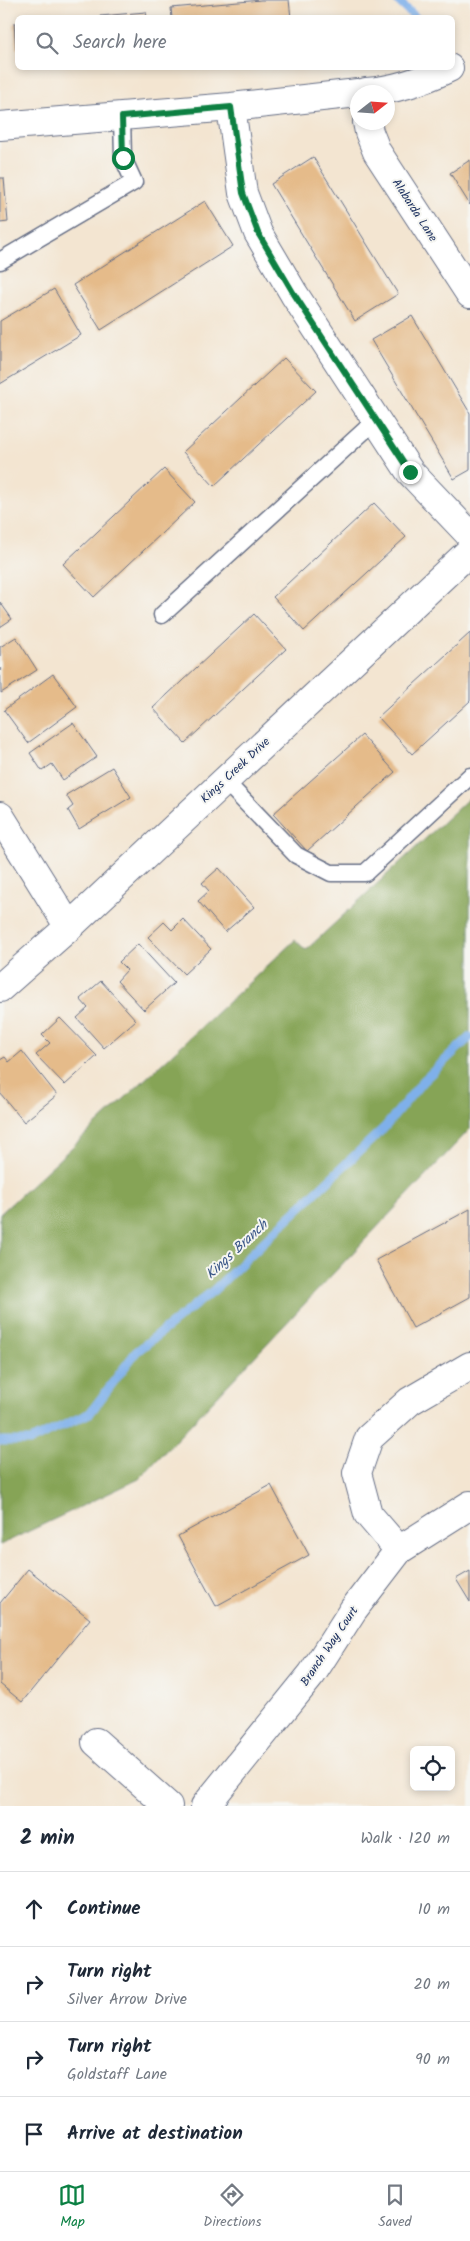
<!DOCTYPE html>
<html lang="en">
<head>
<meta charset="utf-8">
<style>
  :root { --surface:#fff; --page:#f2f2f3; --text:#1f2937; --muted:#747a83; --line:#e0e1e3; --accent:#0b8043 }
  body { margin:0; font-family:Kalam,sans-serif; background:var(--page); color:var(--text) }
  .controls { position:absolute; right:15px; bottom:15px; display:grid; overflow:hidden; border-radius:8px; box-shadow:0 2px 8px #0003 }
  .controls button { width:45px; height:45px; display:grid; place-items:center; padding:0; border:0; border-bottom:1px solid var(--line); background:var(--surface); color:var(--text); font:25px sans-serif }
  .compass { position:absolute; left:350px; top:85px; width:45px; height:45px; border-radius:50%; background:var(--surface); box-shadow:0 2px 8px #0003; rotate:73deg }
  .stop { position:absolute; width:15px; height:15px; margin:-11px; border:4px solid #0b8043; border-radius:50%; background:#fff }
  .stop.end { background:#0b8043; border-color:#fff; box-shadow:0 1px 5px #0008 }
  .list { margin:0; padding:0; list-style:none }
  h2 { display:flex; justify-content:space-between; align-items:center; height:65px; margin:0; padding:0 20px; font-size:21px }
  h2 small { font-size:16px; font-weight:400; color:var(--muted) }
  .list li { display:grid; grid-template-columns:32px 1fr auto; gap:15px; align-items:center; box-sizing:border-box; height:75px; padding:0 20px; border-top:1px solid var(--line) }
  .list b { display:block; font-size:19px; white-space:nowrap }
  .list p { margin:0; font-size:16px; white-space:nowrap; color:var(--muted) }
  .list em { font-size:16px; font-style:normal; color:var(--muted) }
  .icon { flex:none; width:28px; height:28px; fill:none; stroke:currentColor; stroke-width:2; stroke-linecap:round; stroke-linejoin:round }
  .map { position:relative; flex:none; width:470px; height:1806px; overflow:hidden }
  .search { position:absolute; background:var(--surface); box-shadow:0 2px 8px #0003; left:15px; right:15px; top:15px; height:55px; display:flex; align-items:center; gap:12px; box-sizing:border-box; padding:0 18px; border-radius:8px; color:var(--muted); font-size:19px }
  .sheet { height:365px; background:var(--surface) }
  nav { display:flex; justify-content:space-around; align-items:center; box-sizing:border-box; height:70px; border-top:1px solid var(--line); background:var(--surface); font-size:14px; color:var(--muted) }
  nav a { display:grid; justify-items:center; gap:2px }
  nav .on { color:var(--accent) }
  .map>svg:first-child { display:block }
  .forest { fill:#86a456; stroke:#506a5a }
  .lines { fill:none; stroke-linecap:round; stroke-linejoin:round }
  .stream { stroke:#7fb0ea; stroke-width:9 }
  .building { fill:#e5bb8a }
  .service-casing { stroke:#676f86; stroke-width:19 }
  .minor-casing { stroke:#676f86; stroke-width:30 }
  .service { stroke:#fff; stroke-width:16 }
  .minor { stroke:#fff; stroke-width:28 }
  .route { stroke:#0b8043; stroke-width:6 }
  .labels { text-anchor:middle; stroke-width:4; stroke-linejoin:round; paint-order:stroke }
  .street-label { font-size:12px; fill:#1b2f5e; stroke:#f6f6f2 }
  .water-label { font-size:14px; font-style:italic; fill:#395688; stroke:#f6f6f2 }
</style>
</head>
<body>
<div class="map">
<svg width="470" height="1806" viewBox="0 0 470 1806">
  <rect width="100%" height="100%" fill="#f6f6f2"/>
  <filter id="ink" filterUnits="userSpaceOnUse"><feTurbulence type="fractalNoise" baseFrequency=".02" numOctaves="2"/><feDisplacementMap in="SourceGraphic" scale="10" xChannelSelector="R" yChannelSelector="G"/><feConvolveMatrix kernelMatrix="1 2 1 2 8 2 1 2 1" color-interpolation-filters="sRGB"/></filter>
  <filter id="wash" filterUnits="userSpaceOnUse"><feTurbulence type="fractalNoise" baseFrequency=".0096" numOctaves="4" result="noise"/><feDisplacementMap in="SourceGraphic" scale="20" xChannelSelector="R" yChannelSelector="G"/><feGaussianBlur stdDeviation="1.12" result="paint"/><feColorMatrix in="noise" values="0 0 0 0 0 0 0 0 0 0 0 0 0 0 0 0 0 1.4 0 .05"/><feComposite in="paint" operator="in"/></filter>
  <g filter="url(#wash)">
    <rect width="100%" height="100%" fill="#f3e5d1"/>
    <path class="forest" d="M470,797V1129L139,1479L0,1545V1214L295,940L306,950Z"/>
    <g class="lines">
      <path class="stream" d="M397,0L416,18
        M0,1441H30L90,1413L136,1352L214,1290L276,1230L385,1127L423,1081L470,1037"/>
    </g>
    <g id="blocks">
      <path class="building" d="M261,0H289L291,18H172L171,8Z
        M146,12L147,18H100V16Z
        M14,23H18V49H16Z
        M313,157L398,294L355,321L271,184Z
        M470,160V205L450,173Z
        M0,178H4L8,222L0,223Z
        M205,201L233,246L101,330L73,285Z
        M54,289L81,335L0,384V321Z
        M412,316L470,413V470L454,479L371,340Z
        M284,358L316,391L214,486L183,452Z
        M164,469L195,502L94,597L63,564Z
        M374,503L406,537L304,631L273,597Z
        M0,602L12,619L0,627Z
        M254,614L286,649L185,743L153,708Z
        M470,633V701L412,754L378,717Z
        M16,637L37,670L1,693L0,647Z
        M53,674L77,707L28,743L4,710Z
        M73,723L97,757L63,780L52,764L42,771L30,753Z
        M362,735L395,772L307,851L273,814Z
        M112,767L131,797L79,829L68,810L73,806L66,795Z
        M219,868L254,907L225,932L198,901L209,891L202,883Z
        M183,919L211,949L184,974L148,937L164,922L172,930Z
        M138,944L174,983L144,1010L117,981L127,970L119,962Z
        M101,981L136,1020L104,1048L77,1018L88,1008L80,999Z
        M60,1018L97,1056L65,1085L36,1055L50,1043L42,1035Z
        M22,1051L57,1095L24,1122L0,1093V1060L5,1057L9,1062Z
        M470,1209V1297L413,1328L376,1260Z
        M271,1485L309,1555L216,1606L178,1536Z
        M28,1569L90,1619L22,1702L0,1684V1603Z
        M470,1571V1602L456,1579Z"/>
    </g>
  </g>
  <g filter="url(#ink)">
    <use href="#blocks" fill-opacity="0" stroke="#676f86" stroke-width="1"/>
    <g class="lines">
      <g class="service-casing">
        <path id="service" d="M0,261L134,182L123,158L122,117
          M162,615L376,420
          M224,780L296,855L331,873H365L470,776"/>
      </g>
      <g class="minor-casing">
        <path id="minor" d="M366,92C394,90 424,80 449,68
          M231,107L243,193L258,233L294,294L410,472L470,535
          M367,122L369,132L377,152L470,294
          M0,126L231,107L358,93
          M0,816L69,927
          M0,988L69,927L470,551
          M399,1550L368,1514L357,1473L369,1438L410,1401L470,1366
          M96,1742L168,1806
          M205,1806L312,1674L353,1610L399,1550L470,1505"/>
      </g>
      <use href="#service" class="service"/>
      <use href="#minor" class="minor"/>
    </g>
  </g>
  <g class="lines" filter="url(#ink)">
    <path class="route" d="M123,158L122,117L231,107L243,193L258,233L294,294L410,472"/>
  </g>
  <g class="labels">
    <g class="street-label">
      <text transform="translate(415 210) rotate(57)" y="4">Alabarda Lane</text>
      <text transform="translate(235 770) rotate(-43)" y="4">Kings Creek Drive</text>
      <text transform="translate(329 1646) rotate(-56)" y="4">Branch Way Court</text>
    </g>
    <g class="water-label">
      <text transform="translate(236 1249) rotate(-43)" y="5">Kings Branch</text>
    </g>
  </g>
</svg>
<div class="controls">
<button><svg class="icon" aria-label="locate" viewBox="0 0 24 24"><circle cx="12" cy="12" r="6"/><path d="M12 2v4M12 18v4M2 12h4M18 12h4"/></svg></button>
</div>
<svg class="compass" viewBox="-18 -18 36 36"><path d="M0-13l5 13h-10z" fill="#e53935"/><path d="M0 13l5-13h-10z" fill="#747a83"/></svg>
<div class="stop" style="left:123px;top:158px"></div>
<div class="stop end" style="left:410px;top:472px"></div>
<div class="search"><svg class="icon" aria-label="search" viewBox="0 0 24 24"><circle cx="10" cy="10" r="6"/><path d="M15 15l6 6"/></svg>Search here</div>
</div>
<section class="sheet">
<h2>2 min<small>Walk · 120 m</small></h2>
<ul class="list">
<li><svg class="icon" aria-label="ahead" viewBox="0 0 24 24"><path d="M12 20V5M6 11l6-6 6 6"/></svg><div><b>Continue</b></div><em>10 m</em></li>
<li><svg class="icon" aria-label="right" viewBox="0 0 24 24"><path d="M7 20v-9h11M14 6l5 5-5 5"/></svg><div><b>Turn right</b><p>Silver Arrow Drive</p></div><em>20 m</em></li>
<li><svg class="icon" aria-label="right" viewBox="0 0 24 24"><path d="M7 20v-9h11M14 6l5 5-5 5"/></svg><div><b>Turn right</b><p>Goldstaff Lane</p></div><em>90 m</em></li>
<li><svg class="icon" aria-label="arrive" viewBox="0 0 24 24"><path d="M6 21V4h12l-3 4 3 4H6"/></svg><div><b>Arrive at destination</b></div></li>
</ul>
</section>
<nav>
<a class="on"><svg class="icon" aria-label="map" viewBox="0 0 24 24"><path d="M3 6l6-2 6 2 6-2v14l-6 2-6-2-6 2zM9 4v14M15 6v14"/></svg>Map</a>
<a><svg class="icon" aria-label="directions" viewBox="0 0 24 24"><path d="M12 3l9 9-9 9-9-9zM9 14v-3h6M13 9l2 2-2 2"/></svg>Directions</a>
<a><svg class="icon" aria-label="saved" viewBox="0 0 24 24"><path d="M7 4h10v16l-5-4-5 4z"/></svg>Saved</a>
</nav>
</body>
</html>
